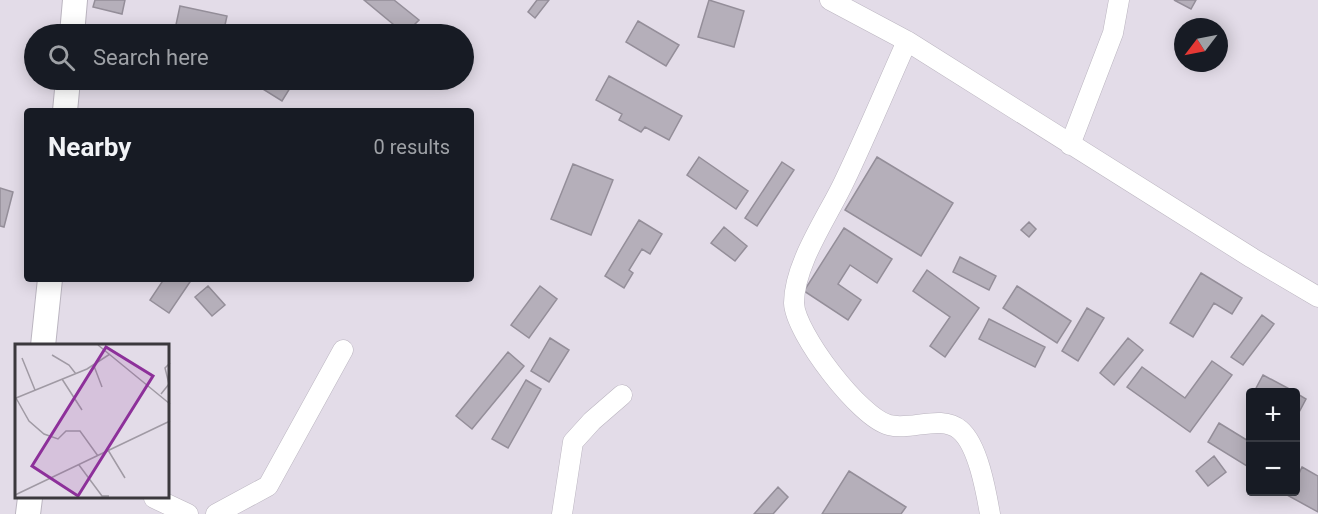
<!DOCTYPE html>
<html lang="en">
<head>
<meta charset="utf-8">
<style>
  :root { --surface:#171b24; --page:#242831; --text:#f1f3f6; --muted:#9ea1a6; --line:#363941 }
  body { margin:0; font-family:Roboto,sans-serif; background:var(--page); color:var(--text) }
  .controls { position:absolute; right:18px; bottom:18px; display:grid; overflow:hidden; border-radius:6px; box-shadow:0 3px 15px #0003 }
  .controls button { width:54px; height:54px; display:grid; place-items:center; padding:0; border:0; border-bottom:2px solid var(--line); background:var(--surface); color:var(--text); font:30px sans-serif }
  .compass { position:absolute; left:1174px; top:18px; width:54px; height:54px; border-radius:50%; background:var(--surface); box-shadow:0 3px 15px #0003; rotate:238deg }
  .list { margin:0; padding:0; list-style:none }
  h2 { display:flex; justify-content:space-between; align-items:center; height:78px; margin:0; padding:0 24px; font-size:26px }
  h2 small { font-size:20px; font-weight:400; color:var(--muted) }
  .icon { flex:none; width:33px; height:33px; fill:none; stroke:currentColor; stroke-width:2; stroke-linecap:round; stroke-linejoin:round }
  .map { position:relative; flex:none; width:1318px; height:514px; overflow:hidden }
  .search { position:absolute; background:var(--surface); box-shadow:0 3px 15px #0003; left:24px; top:24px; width:450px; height:66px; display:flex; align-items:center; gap:15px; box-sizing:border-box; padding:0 21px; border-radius:33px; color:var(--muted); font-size:22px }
  .panel { position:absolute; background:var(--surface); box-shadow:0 3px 15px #0003; left:24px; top:108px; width:450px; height:174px; border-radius:6px }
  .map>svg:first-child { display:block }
  .building { fill:#b5afba; stroke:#948e99; stroke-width:1.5 }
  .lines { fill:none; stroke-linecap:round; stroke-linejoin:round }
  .minor-casing { stroke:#bbb5c0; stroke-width:21 }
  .tertiary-casing { stroke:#bbb5c0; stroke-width:26 }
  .minor { stroke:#fff; stroke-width:20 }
  .tertiary { stroke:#fff; stroke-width:24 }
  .inset-road { fill:none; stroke:#a09aa4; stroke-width:1.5 }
  .view { fill:#8d309a; fill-opacity:0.15; stroke:#8d309a; stroke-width:3 }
  .inset-edge { fill:none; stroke:#3b383d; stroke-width:3 }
</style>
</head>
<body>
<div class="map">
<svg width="1318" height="514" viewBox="0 0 1318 514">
  <rect width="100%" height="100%" fill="#e3dce8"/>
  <path class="building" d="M95,0H125L122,14L93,7Z
    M364,0H394L419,20L405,34Z
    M537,0H549L535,18L528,12Z
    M709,0L744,11L734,47L698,37Z
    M1174,0H1196L1191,9Z
    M180,6L227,16L223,34H174Z
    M638,21L679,45L666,66L626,42Z
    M609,76L682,116L669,140L645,127L641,132L619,120L622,114L596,100Z
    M262,80H295L282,101L258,86Z
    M699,157L748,191L736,209L687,175Z
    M877,157L953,203L921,256L845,210Z
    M782,162L794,170L757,226L745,218Z
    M573,164L613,180L591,235L551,219Z
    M0,188L13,192L4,227L0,226Z
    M639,220L662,234L650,254L642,249L629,270L633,273L624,288L605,276Z
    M1029,222L1036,229L1029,237L1021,230Z
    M724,227L747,246L735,261L711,243Z
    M844,228L892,259L877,283L850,265L838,284L861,300L848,320L804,291Z
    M960,257L996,276L989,290L953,272Z
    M927,270L979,308L945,357L930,346L950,317L913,291Z
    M1201,273L1242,298L1232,314L1214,303L1193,337L1170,323Z
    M164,279H192L169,313L150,300Z
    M208,286L225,305L212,316L195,297Z
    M540,286L557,299L529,338L511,325Z
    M1017,286L1071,321L1057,343L1003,308Z
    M1087,308L1104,318L1078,361L1062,351Z
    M1262,315L1274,324L1243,365L1231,357Z
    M989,319L1045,347L1035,367L979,339Z
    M550,338L569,350L549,382L531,371Z
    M1128,338L1143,350L1114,385L1100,373Z
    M508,352L524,366L472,429L456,416Z
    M1212,361L1232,375L1190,432L1127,387L1142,367L1185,398Z
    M1263,375L1295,392H1254Z
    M526,380L541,389L508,448L492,439Z
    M1296,393L1306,399L1296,418Z
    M1219,423L1250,442V468L1208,442Z
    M1214,456L1226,472L1208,486L1196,471Z
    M1302,467L1318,476V512L1287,495L1289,492H1296V480Z
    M849,471L906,507L901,514H822Z
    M778,487L788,497L773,514H754Z"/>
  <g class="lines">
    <g class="minor-casing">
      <path id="minor" d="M830,0L907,41L1252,258L1318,297
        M907,41C886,88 866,136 844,182C828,216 794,264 794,303C795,333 860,418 889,425C911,431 941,414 960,430C978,445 986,491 990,514
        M1070,145L1113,33L1119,0
        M154,498L188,514
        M216,514L268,486L343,350
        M562,514L573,442L592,421L622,395"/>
    </g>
    <g class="tertiary-casing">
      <path id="tertiary" d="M72,34L75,0
        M65,111L68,80
        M43,346L50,279
        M28,514L30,498"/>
    </g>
    <use href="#minor" class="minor"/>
    <use href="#tertiary" class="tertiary"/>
  </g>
  <g transform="translate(15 344)">
    <rect width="154" height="154" fill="#e3dce8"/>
    <path class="inset-road" d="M83,1L155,60M37,11L54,21L61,30M7,14L20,46M79,22L87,43M47,35L67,66M146,50L154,40L150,24L155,19M1,54L14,77L29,90L43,95L51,87H65L83,112M1,54L72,25L95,10M93,106L110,134M64,121L87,152H94M0,151L155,77"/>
    <path class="view" d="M91,3L138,32L63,152L17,122Z"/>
    <rect width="154" height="154" class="inset-edge"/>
  </g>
</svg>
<div class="controls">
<button>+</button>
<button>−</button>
</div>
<svg class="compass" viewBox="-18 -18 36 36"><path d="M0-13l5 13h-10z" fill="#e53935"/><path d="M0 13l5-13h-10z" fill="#9ea1a6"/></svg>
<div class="search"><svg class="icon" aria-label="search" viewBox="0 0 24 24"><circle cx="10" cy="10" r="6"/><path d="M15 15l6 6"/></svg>Search here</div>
<section class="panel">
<h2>Nearby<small>0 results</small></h2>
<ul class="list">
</ul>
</section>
</div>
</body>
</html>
